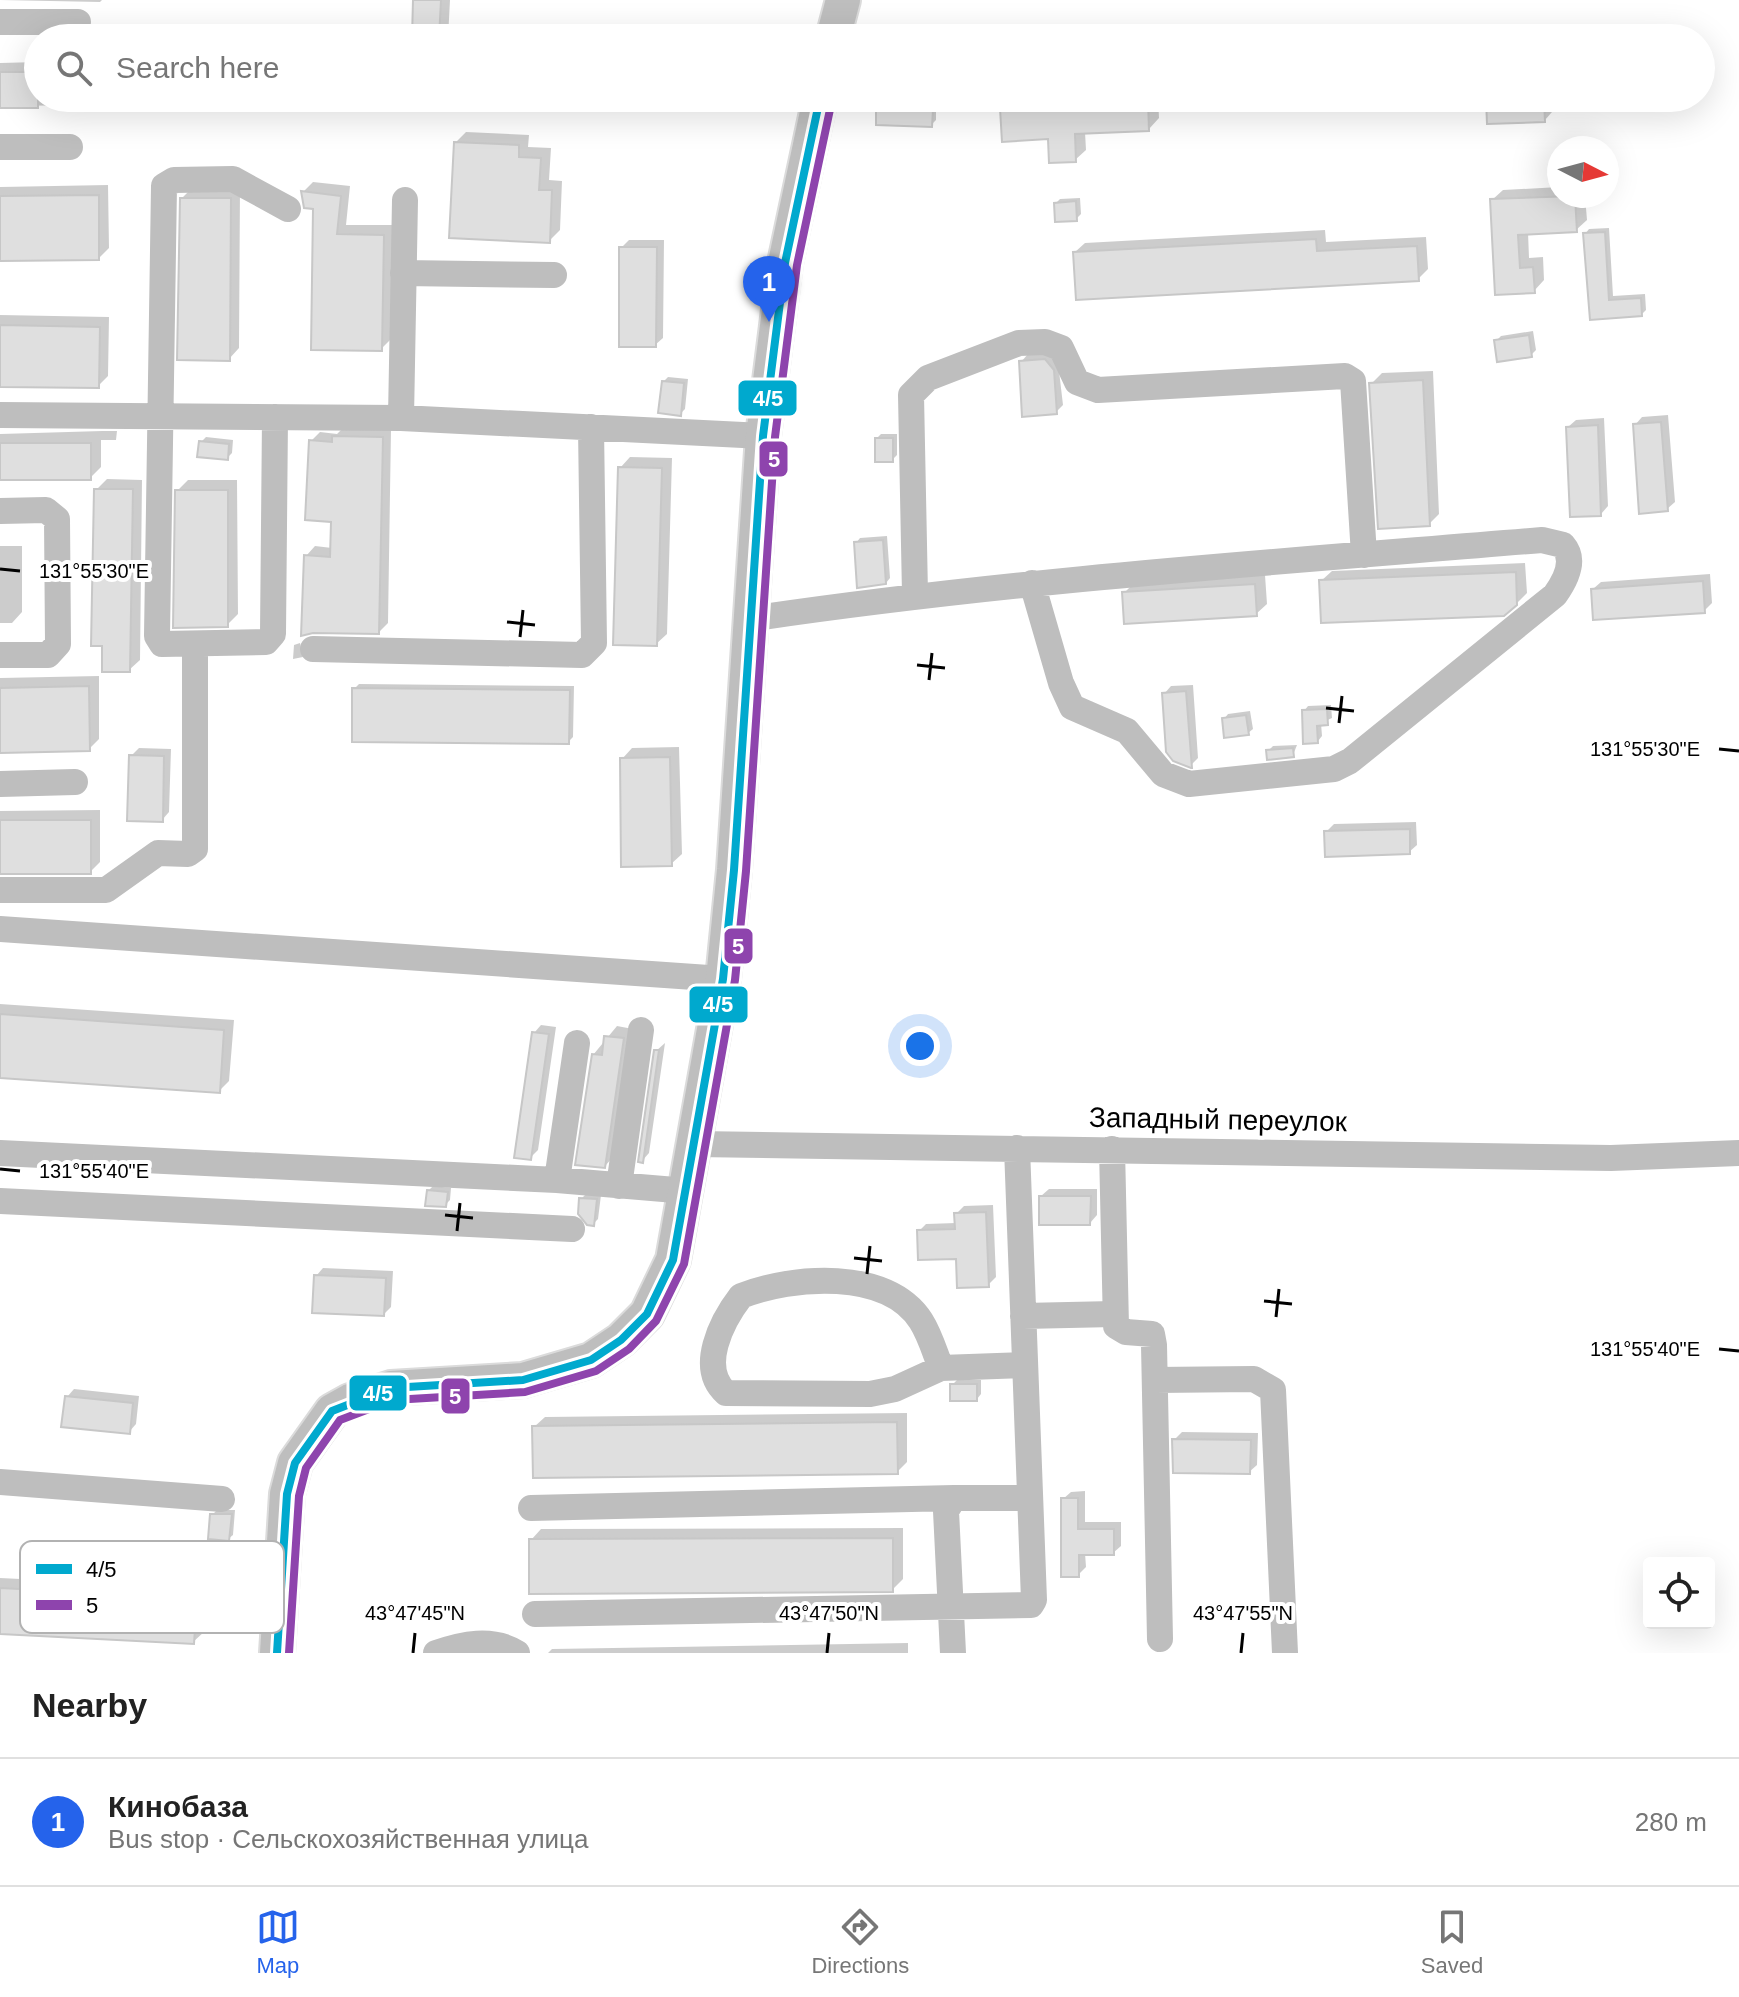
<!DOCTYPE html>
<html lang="en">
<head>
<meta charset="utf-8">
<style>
  :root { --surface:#fff; --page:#f6f6f6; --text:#222; --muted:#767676; --line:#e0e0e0; --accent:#2563eb }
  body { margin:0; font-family:Helvetica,sans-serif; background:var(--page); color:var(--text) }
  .controls { position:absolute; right:24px; bottom:24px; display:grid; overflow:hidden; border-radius:8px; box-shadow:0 8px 32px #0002 }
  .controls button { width:72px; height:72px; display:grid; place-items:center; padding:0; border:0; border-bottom:2px solid var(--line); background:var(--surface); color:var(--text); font:40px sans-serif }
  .compass { position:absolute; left:1547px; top:136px; width:72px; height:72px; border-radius:50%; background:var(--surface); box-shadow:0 8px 32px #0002; rotate:96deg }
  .you { position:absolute; left:920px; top:1046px; width:28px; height:28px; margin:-20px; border:6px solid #fff; border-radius:50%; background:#1a73e8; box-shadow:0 0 0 12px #1a73e833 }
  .badge { display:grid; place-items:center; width:52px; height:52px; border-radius:50%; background:var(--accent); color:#fff; font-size:26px; font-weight:700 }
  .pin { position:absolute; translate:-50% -66px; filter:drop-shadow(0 2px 4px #0008) }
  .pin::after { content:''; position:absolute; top:42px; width:28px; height:24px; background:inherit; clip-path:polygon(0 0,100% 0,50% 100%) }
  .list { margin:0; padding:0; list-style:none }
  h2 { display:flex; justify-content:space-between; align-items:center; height:104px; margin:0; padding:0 32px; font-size:34px }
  h2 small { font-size:26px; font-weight:400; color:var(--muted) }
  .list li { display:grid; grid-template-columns:52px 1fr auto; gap:24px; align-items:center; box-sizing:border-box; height:128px; padding:0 32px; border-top:2px solid var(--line) }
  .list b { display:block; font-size:30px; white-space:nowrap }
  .list p { margin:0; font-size:26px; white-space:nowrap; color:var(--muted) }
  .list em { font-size:26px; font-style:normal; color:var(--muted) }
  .icon { flex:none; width:44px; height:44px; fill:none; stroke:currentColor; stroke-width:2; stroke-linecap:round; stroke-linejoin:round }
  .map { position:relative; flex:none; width:1739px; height:1653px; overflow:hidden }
  .search { position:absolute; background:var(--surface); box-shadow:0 8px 32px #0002; left:24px; right:24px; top:24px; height:88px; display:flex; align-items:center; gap:20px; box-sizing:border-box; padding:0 28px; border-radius:44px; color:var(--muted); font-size:30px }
  .sheet { height:232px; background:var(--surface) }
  nav { display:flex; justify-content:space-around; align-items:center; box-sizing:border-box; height:112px; border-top:2px solid var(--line); background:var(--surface); font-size:22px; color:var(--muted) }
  nav a { display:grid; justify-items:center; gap:4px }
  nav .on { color:var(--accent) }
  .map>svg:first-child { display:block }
  .shadow { fill:#0003 }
  .building { fill:#dfdfdf; stroke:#c7c7c7; stroke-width:2 }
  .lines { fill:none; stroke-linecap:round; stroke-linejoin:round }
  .major-casing { stroke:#dbdbdb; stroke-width:38 }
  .minor { stroke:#bebebe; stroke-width:26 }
  .major { stroke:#bebebe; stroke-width:34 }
  .bus-1-casing { stroke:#fff; stroke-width:14 }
  .bus-2-casing { stroke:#fff; stroke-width:14 }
  .bus-1 { stroke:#00a9ce; stroke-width:8 }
  .bus-2 { stroke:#8e44ad; stroke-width:8 }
  .ticks { fill:none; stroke:#000; stroke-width:3 }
  .labels { text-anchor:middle; stroke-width:8; stroke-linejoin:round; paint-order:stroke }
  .street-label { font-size:28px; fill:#000; stroke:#fff }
  .key { fill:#fff; stroke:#b2b2b2; stroke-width:2 }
  .key-label { font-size:22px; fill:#000 }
  .ticks-label { font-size:20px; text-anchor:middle; fill:#000; stroke:#fff; stroke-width:8; stroke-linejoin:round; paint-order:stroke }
  .line-badge { stroke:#fff; stroke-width:3 }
  .badge-label { font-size:22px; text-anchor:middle; font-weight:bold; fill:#fff }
</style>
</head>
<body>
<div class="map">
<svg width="1739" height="1653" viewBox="0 0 1739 1653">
  <rect width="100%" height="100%" fill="#fff"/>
  <path class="shadow" d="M0,0H102L100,2Z
    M415,0H450L448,38H414Z
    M38,62V98H106L99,105L0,106V63Z
    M1012,98H1158L1159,118L1149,129L1085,132L1086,150L1075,160L1050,137L1002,109Z
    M1488,98H1552V112L1545,120Z
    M883,103L936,105V120L931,125L878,108Z
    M466,132L529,135L528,147L551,148L549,180L562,181L560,230L549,241L455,143Z
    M313,182L350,186L346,225H393L391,339L381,349L315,208L303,192Z
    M108,185L109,248L99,258L0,259V187Z
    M1559,187V196H1585L1587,220L1576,230L1528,232L1529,258L1543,257L1544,280L1534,291L1497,293L1492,200L1503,190Z
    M192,188H240L239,348L229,359L182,198Z
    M1080,198L1081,214L1076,219L1056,203L1060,199Z
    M1609,228L1613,296L1645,294L1646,310L1642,314L1592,318L1585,234L1589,229Z
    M1325,230L1326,242L1426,237L1428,269L1418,279L1075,252L1085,243Z
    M629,240H664L663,338L655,345L621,248Z
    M0,315L109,317L108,376L98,386L0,385Z
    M1533,331L1536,350L1531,355L1496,341L1501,336Z
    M1028,354H1057L1063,405L1056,412L1021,362Z
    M1433,371L1439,514L1429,524L1371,384L1382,373Z
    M668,377L688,379L685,409L680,414L663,382Z
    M1668,415L1675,502L1667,509L1635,425L1642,417Z
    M1604,418L1608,506L1601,514L1568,427L1576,420Z
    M343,428L391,429L388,623L379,632L306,556L315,546L332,548L333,521L311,441L320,432L337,434Z
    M102,431H117L116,440H101V467L90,478H0V434Z
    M881,434H897V455L892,460L877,438Z
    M206,437L233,440L232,453L227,458L201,442Z
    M630,457L672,458L667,634L656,644L620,468Z
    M107,479L142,480L140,660L129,670L104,644L96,490Z
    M188,480H237L238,614L227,625L177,491Z
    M887,536L890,578L886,583L856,543L860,538Z
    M0,546H22V612L12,623H0Z
    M1525,563L1527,593L1516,604L1321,581L1332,571Z
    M1710,574L1712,603L1704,611L1593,589L1601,582Z
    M1265,575L1267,604L1256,614L1124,593L1134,583Z
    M300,643L303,657L293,659L294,645Z
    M99,676V739L89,749L0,751V678Z
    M359,684L574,686L573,737L568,742L354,689Z
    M1193,685L1198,758L1191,765L1164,694L1171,686Z
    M1331,705L1332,718L1321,723L1322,736L1318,741L1304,711L1308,706Z
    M1250,711L1253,729L1248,733L1224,719L1228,714Z
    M1297,745L1293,755L1268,751L1273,746Z
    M679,747L682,854L671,864L622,759L632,748Z
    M139,748L171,749L169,812L162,820L131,756Z
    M100,810V862L90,872H0V811Z
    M1416,822L1417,845L1409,852L1326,832L1334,824Z
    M0,1004L234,1020L229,1081L219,1091L0,1076Z
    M541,1025L556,1027L538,1150L530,1158L534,1033Z
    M617,1026L633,1029L615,1155L605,1166L593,1055Z
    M665,1043L649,1153L642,1161L656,1051Z
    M433,1186L451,1188L450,1200L445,1205L428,1191Z
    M1049,1189H1097V1215L1090,1223L1041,1196Z
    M586,1194L601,1195L598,1219L593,1224L581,1199Z
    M993,1205L996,1277L988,1285L958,1257L919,1231L926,1224L956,1223V1214L964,1206Z
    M323,1268L393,1271L391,1307L384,1314L316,1276Z
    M957,1380H981V1394L977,1399L952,1385Z
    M74,1389L139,1396L136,1424L129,1432L67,1397Z
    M907,1413V1462L897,1472L534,1427L545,1417Z
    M1182,1432L1258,1433L1257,1465L1249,1472L1174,1440Z
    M1085,1491V1522H1121V1546L1113,1553H1085L1086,1567L1078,1575L1063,1499L1071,1492Z
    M217,1510H235L233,1535L228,1539L212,1515Z
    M903,1528V1579L892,1590L531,1540L541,1529Z
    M0,1578L206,1588L204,1632L193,1642L0,1632Z
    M908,1643V1653H548L552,1649Z"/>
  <path class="building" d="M413,0H441L439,38H412Z
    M0,72H38V108H0Z
    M1486,98H1544L1545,122L1487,124Z
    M1148,100L1149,131L1075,134L1076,162L1049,163L1048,139L1002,142L1000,108Z
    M876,107L933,109L932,127L876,125Z
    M454,142L519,145V157L541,158L539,190H552L550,243L449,238Z
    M301,191L341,196L337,234L384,235L382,351L311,350L313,209L304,208Z
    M99,195V260L0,261V196Z
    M1575,196L1577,232L1518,235L1520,268L1533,267L1535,293L1495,295L1490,199Z
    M180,198H231L230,361L177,360Z
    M1076,201L1077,221L1055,222L1054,203Z
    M1605,232L1609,300L1641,298L1642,316L1590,320L1583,233Z
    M1316,239L1317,251L1417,246L1419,281L1076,300L1073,252Z
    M619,247H657L656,347H619Z
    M0,325L100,327L99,388L0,387Z
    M1529,335L1532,357L1497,362L1494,340Z
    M1045,359L1054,370L1057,414L1022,417L1019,361Z
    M1423,380L1430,526L1378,529L1369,383Z
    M662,381L684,383L681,416L658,413Z
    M1661,422L1668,511L1639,514L1633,424Z
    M1598,425L1601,516L1570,517L1566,427Z
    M332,436L383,437L379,634L313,633L301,636L304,555L330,557L331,522L305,520L309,440L332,442Z
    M875,438H893V462H875Z
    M199,441L229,444L228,460L197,457Z
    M0,443H91V480H0Z
    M618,467L662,468L657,646L613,645Z
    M94,489H133L130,672H102V646H91Z
    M175,490H228V627L173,628Z
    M883,540L886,584L857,588L854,542Z
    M1516,572L1517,605L1504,616L1321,623L1319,580Z
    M1703,581L1705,613L1593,620L1591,589Z
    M1255,584L1257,616L1124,624L1122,592Z
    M89,686L90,751L0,753V688Z
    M352,688L570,690L569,744L352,742Z
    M1186,691L1192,768H1191L1173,761L1166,752L1162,693Z
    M1327,709L1328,725L1317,726L1318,743L1303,744L1302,710Z
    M1246,715L1249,735L1224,738L1222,718Z
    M1293,748L1294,757L1267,760L1266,750Z
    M129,755L164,756L163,822L127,821Z
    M670,757L672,866L621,867L620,758Z
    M0,820H91V874H0Z
    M1410,829V854L1325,857L1324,831Z
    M0,1014L224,1030L220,1093L0,1078Z
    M532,1032L549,1034L531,1160L514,1158Z
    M604,1036L624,1038L605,1168L575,1165L592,1054L602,1055Z
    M654,1050H659L643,1163L638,1162Z
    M427,1190L448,1192L446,1207L425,1206Z
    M1039,1196H1091L1090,1225H1039Z
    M579,1198L597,1199L594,1226L587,1225L578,1214Z
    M986,1212L989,1287L957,1288L956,1259L918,1260L917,1230L955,1229L954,1213Z
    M314,1275L386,1278L384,1316L312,1313Z
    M950,1384H977V1401H950Z
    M65,1396L133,1403L130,1434L61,1427Z
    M897,1422L898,1474L533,1478L532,1426Z
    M1172,1439L1251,1440L1250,1474L1173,1473Z
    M1061,1498H1078V1529H1114V1555H1079V1577H1061Z
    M210,1514H232L229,1541L208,1539Z
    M893,1538V1592L529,1594V1539Z
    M0,1588L197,1598L194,1644L0,1634Z"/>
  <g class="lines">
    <g class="major-casing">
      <path id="major" d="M833,38L843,0
        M277,1653L287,1494L295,1463L332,1411L350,1401L391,1388L523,1380L591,1360L621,1340L647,1314L673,1260L723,979L734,870L763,436L785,263L820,98"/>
    </g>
    <path class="minor" d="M0,22H78
      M0,147H70
      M403,273L554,275
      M0,415L401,418L763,436
      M275,417L273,634L266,642L162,644L157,636L164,186L174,180L233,179L288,209
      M401,418L405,200
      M0,511L46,510L57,519L58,644L48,655H0
      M915,594L911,395L928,378L1019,343L1045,342L1061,348L1077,382L1098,390L1345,376L1353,381L1364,555
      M749,619C1012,580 1277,562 1542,540L1563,545C1576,560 1565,581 1555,595L1350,761L1334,769L1189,784L1163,774L1127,731L1072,707L1061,683L1032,583
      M313,649L582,655L594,643L591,427
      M0,784L75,782
      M0,890H106L158,853L188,854L195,849V644
      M0,929L723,979
      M696,1144L1611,1158L1739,1153
      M1112,1149L1116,1326L1126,1332L1152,1334L1154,1345L1160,1639
      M0,1153L557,1180L687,1191
      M557,1180L577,1043
      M619,1186L641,1030
      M0,1201L572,1229
      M1023,1316L1114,1314
      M941,1368L895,1389L870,1394L726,1393C698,1368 721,1322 741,1296C792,1276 887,1268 921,1321C930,1335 935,1353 941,1368L1025,1365
      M1155,1380L1254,1379L1273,1390L1285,1653
      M0,1482L222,1499
      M531,1508L954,1498
      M535,1614L1031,1605L1034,1600L1017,1148
      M436,1653C462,1644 492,1637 517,1653
      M953,1653L946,1511L954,1498H1030"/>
    <use href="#major" class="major"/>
    <g class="bus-1-casing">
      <path id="bus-1" d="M277,1653L287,1494L295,1463L332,1411L391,1388L523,1380L591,1360L621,1340L647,1314L673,1260L723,979L734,870L763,436L785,263L820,98"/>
    </g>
    <g class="bus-2-casing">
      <path id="bus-2" d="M289,1653L299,1496L306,1468L340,1420L393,1400L525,1392L596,1371L629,1349L656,1321L684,1264L735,980L746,871L775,437L797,265L832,100"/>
    </g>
    <use href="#bus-1" class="bus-1"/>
    <use href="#bus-2" class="bus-2"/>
  </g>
  <path class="ticks" d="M0,569L20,571M507,622L535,625M520,637L523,610M917,665L945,668M929,680L932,653M1326,708L1354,711M1339,723L1342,696M1719,749L1739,751M0,1169L20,1171M445,1215L473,1218M457,1231L460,1203M854,1258L882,1261M867,1274L870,1246M1264,1301L1292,1304M1276,1317L1279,1289M1719,1349L1739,1351M413,1653L415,1633M827,1653L829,1633M1241,1653L1243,1633"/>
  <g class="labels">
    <g class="street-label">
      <text transform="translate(1218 1119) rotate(1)" y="10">Западный переулок</text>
    </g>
  </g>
  <rect x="20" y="1541" width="264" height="92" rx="12" class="key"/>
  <rect x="36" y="1564" width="36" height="10" fill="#00a9ce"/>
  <rect x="36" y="1600" width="36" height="10" fill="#8e44ad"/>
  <g class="key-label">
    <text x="86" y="1577">4/5</text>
    <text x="86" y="1613">5</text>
  </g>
  <g class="ticks-label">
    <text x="94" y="578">131°55'30"E</text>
    <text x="1645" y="756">131°55'30"E</text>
    <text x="94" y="1178">131°55'40"E</text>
    <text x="1645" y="1356">131°55'40"E</text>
    <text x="415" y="1620">43°47'45"N</text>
    <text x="829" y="1620">43°47'50"N</text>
    <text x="1243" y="1620">43°47'55"N</text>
  </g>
  <g class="line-badge">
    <rect x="737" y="379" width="61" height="38" rx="8" fill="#00a9ce"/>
    <rect x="758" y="440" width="31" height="38" rx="8" fill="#8e44ad"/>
    <rect x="723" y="927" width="31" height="38" rx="8" fill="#8e44ad"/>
    <rect x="688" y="985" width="61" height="39" rx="8" fill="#00a9ce"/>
    <rect x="348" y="1374" width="60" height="38" rx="8" fill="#00a9ce"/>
    <rect x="440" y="1377" width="31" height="38" rx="8" fill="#8e44ad"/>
  </g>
  <g class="badge-label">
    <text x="768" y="406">4/5</text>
    <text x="774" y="467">5</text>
    <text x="738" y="954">5</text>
    <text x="718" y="1012">4/5</text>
    <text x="378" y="1401">4/5</text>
    <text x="455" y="1404">5</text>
  </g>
</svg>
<div class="controls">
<button><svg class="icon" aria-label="locate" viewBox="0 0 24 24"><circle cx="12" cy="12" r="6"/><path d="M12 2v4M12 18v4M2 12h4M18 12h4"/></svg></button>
</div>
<svg class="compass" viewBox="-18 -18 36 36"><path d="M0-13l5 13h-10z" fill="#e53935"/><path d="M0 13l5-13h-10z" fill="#767676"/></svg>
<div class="you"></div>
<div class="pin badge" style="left:769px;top:322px">1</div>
<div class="search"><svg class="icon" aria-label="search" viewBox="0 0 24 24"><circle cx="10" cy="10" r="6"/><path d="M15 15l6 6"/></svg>Search here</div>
</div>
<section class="sheet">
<h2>Nearby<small></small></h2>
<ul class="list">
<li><span class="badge">1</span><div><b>Кинобаза</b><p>Bus stop · Сельскохозяйственная улица</p></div><em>280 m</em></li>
</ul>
</section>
<nav>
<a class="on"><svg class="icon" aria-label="map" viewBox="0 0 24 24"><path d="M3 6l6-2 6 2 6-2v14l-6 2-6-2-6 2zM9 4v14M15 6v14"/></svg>Map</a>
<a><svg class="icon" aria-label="directions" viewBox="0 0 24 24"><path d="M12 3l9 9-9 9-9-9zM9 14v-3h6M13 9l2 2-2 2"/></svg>Directions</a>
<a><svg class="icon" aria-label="saved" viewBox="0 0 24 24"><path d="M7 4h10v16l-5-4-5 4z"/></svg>Saved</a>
</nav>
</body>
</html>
